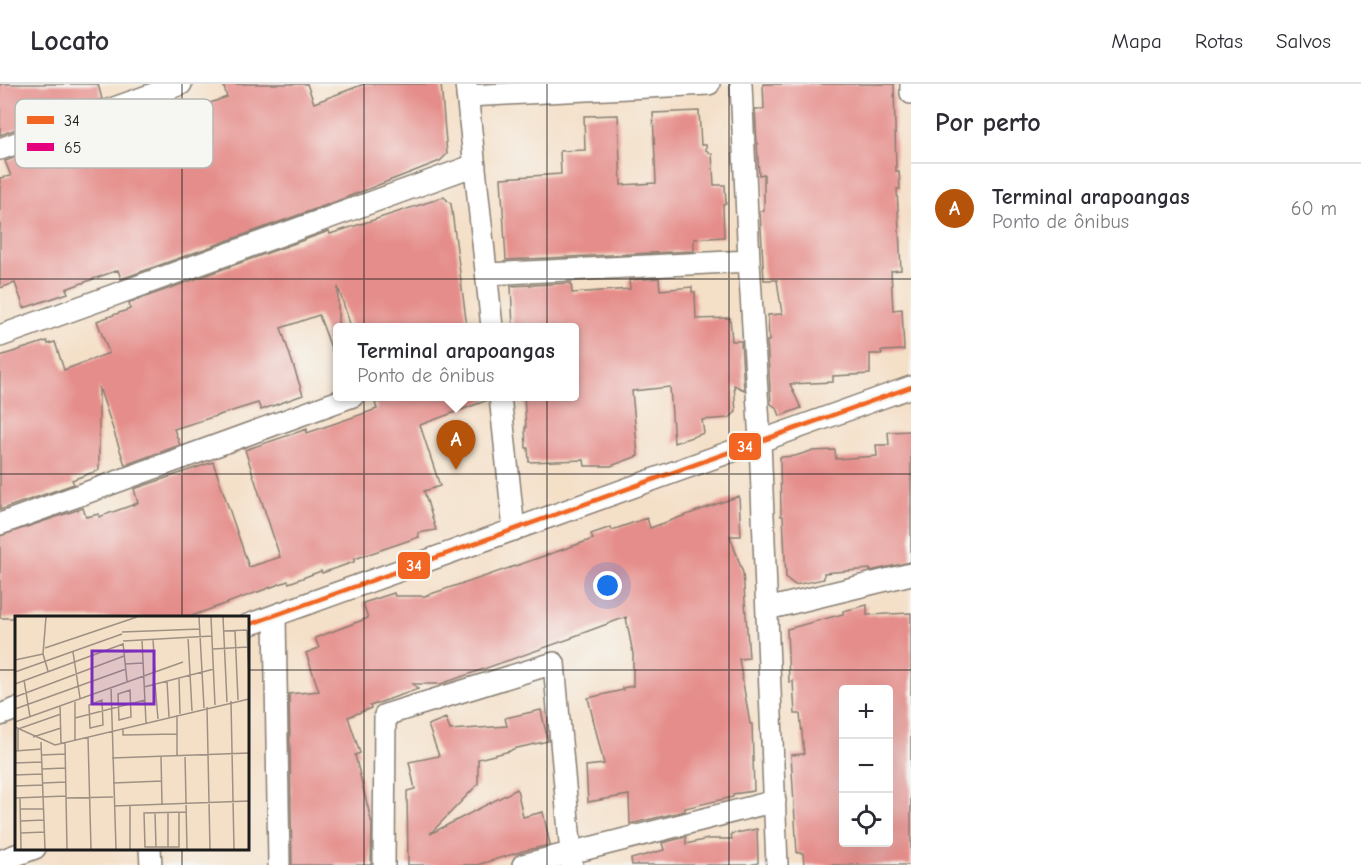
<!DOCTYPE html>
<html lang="pt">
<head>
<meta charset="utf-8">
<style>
  :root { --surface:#fff; --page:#f2f2f3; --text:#2b2b33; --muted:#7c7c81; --line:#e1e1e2; --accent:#b45309 }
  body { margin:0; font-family:"Comic Neue",sans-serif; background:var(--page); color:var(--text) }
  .controls { position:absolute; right:18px; bottom:18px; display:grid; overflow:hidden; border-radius:6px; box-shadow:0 6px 24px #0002 }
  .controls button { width:54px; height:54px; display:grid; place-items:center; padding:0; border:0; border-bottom:2px solid var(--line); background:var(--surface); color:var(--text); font:30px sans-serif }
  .you { position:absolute; left:608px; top:502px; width:21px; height:21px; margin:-15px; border:4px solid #fff; border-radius:50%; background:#1a73e8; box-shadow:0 0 0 9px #1a73e833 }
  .badge { display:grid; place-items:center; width:39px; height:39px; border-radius:50%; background:var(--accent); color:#fff; font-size:20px; font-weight:700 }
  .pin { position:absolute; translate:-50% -50px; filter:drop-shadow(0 2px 3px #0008) }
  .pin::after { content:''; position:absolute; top:32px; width:21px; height:18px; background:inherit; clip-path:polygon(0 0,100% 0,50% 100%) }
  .popup { position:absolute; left:333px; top:239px; width:246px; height:78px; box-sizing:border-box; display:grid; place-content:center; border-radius:6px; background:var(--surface); filter:drop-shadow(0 2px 4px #0005); font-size:20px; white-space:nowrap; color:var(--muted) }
  .popup b { font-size:22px; color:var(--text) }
  .popup::after { content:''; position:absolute; left:50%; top:100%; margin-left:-12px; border:12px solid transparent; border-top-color:var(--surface) }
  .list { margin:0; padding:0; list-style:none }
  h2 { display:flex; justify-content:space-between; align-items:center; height:78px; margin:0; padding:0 24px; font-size:26px }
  h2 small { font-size:20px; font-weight:400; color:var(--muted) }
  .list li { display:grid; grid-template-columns:39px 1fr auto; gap:18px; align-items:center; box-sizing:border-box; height:90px; padding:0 24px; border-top:2px solid var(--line) }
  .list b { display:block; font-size:22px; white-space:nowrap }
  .list p { margin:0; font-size:20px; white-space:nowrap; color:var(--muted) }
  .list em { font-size:20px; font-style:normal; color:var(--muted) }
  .icon { flex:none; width:33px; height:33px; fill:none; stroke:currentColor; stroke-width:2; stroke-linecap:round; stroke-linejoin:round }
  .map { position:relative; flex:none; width:911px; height:781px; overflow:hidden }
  header { display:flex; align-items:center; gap:36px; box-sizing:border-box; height:84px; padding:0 30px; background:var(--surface); border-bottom:2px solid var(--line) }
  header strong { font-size:28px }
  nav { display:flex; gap:33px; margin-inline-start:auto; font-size:21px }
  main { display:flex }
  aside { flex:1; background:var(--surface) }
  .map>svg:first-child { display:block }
  .building { fill:#e58d8a; fill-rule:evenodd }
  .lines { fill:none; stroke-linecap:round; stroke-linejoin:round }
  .minor-casing { stroke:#887e72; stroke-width:24 }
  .minor { stroke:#fff; stroke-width:21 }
  .bus-1-casing { stroke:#f6f6f2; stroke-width:9 }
  .bus-1 { stroke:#f26522; stroke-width:4.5 }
  .grid { fill:none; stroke:#1c1c1c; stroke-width:1.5; stroke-opacity:0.55 }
  .inset-road { fill:none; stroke:#9e9183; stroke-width:1.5 }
  .view { fill:#7b2cbf; fill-opacity:0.15; stroke:#7b2cbf; stroke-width:3 }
  .inset-edge { fill:none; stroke:#1c1c1c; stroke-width:3 }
  .key { fill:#f6f6f2; stroke:#b5b5b2; stroke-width:1.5 }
  .key-label { font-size:16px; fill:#1c1c1c }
  .line-badge { stroke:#f6f6f2; stroke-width:2 }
  .badge-label { font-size:16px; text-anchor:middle; font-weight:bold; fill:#fff }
</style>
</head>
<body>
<header>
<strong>Locato</strong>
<nav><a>Mapa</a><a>Rotas</a><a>Salvos</a></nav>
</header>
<main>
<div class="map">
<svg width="911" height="781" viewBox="0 0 911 781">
  <rect width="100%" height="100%" fill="#f6f6f2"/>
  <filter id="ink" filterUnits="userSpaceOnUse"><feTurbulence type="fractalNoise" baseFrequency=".0167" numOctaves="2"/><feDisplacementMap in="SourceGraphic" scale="12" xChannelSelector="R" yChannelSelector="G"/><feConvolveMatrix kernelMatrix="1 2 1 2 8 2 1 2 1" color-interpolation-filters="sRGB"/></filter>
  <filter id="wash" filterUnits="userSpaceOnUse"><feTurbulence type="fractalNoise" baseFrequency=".008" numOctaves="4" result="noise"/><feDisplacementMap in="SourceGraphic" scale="24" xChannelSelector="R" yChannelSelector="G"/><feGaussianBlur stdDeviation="1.35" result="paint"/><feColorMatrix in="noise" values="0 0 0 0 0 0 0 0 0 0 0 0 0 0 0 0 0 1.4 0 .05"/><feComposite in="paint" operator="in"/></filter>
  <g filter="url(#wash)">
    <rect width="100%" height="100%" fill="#f4dfc7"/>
    <g id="blocks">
      <path class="building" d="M0,0H98L102,15L0,51Z
        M223,0H307L314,19L364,0H441L447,70L440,77L332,119L121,195L118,186L66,205L68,209L24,224L15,199L0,204V94L11,92L5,77L108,40L111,50L147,37L145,26L172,17L176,31L227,13Z
        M763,0H894L896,87H899L900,105H897L901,186L891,187L893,226L902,225L904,266L881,267L882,270H870V290L833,292V298L790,300L801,324L780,332L777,324L771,320L767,257H769L768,231L782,230L777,196H764L760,127H764V90L759,91L757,59L755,25H764Z
        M699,27L701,61H706V66L712,70L714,101H725L726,120L723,121L724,153L694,155V167L506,176L501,94L561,90L560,67L585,66L584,32L618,31L621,101L656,99L653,29Z
        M444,113L451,120L467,243H351L338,203V275H335L319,231L281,244L303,311L261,326L258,319L174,345L180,361L125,381L99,303V386L72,396L74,400L0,426V272L47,257L48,260L55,258L64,286L109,269L97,237L130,225L129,219L329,147L330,150Z
        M659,194L660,206L692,203V208H695L696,235L730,234L732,257H741L744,306L734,301L736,328L729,334L702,336L704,349L674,359L670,303L632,307L638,372L611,382H585L584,376L529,378L528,364H526L525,344H526L524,312H574V243H513L511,202L571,199L572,209L630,205L629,196Z
        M395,312H487L488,316L420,341L440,402L424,407L436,446L418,449L419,453L354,475V478L322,489L321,487L289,499L288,497L186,534H0V452L83,424L86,433L99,430V433L138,419L134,405L213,378L249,483L280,473L245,366L307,345V349L377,325L375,319Z
        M911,347V478L870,487V485L824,489V495L795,501L786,494L783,432H781L780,373L795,372L811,367L835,366L836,375L877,372L876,361H889L888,348Z
        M739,412L741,452H730L743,489L749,574L739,575L750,640H752L754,707L733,710V713L685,724V727L630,740L629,711L588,718L586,682L604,680L588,614L623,606L622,604L633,602V570L626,533L572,553V554L441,600H413L418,605L370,622L371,624L348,633L360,669L355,671L372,740L371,781H292L289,610L319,607L306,569L319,564L315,554L368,534L363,519L394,509L395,512H425L463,499V500L593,455L591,450L611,443L612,446L647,434L650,444Z
        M867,521V531L911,529V781H804L803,769H797L791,671L804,670L800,630H795L793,597L789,598L787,545L843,530V527ZM843,606H888V759H843Z
        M541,626L548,657L513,665L510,667L478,675V700L430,750L517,705L523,733L543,728L550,761L523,767L477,781H408L407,707L415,705L409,678L439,672L428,641L446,634L450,646L507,642L505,634Z
        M757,745L758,779L750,781H632L631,775L664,766L662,759L686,753V760L708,755H732L731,750Z"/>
    </g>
  </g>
  <g filter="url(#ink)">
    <use href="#blocks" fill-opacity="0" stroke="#887e72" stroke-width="1.5"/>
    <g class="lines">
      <g class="minor-casing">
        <path id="minor" d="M466,0L492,243
          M741,0L749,177L760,357L777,781
          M911,0V9
          M467,12L709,0
          M0,65L181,0
          M487,190L749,177
          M0,252L475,81
          M500,312L514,446
          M0,440L353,312
          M767,525L911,490
          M275,532L279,781
          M248,541L911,303
          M0,631L16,625
          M150,764L151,781
          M0,777L35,764
          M384,781L385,631L554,579L572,781
          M523,781L775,717"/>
      </g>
      <use href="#minor" class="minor"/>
      <g class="bus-1-casing">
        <path id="bus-1" d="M248,541L911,303"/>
      </g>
      <use href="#bus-1" class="bus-1"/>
    </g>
  </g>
  <path class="grid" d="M182,0V534M364,0V781M547,0V781M729,0V781M0,195H911M0,390H911M0,586H16M248,586H911M182,764V781"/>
  <g transform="translate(15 532)">
    <rect width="234" height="234" fill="#f4dfc7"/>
    <path class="inset-road" d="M31,1L28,38L33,55M184,1L189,92M196,1L200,89M208,1L212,86M232,14L234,62M209,15L232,14M220,15L223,84M107,16L185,13M173,21L177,95M138,23L140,55M127,24L131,107M108,25L197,20M108,27L112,65M30,32L122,1M198,33L233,31M58,36L65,82M109,36L127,35M0,44L28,38M110,48L128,47M0,56L107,18M164,62L165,98M9,64L15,101M152,65L154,101M0,68L108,28M140,68L143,103M96,71L101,233M129,71L199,53M115,74L116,101L104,104L103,78ZM0,81L109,40M60,84V125M87,84L88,109L75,112L74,89ZM216,85L219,233M45,89L46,128M192,91L195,233M0,93L111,53M162,99V139M60,102L130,84M0,106L168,46M0,111L40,129L234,83M108,113V119L162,118M18,121L46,112M73,121L76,233M26,126L30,233M50,127L52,233M3,134V113L46,98M0,135L27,133M27,139L50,138M170,139L172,233M146,140L147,188M97,142L234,137M0,147L27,146M27,153L50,152M0,159L27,158M28,167L51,166M98,167L147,165M0,170L28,169M0,182L51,180M5,182L6,233M51,182L98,181M99,190L234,185M115,190V233M5,193H28M153,196V231M164,196V231H130L129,197L171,196M140,197L141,231M6,205L29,204M6,217L29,216"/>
    <path class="view" d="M77,35H139V88H77Z"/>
    <rect width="234" height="234" class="inset-edge"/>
  </g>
  <rect x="15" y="15" width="198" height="69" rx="9" class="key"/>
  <rect x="27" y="32" width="27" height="8" fill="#f26522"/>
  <rect x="27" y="59" width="27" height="8" fill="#e5007d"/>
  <g class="key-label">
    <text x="64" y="42">34</text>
    <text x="64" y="69">65</text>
  </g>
  <g class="line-badge">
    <rect x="728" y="348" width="34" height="29" rx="6" fill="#f26522"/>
    <rect x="397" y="467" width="34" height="29" rx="6" fill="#f26522"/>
  </g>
  <g class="badge-label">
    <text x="745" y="368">34</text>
    <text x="414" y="487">34</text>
  </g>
</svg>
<div class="controls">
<button>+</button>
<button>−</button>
<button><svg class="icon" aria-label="locate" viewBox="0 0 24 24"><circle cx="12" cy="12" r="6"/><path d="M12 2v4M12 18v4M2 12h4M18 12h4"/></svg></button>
</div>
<div class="you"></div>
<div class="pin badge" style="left:456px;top:386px">A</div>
<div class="popup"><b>Terminal arapoangas</b>Ponto de ônibus</div>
</div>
<aside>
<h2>Por perto<small></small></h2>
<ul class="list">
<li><span class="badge">A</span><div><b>Terminal arapoangas</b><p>Ponto de ônibus</p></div><em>60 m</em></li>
</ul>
</aside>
</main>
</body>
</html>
